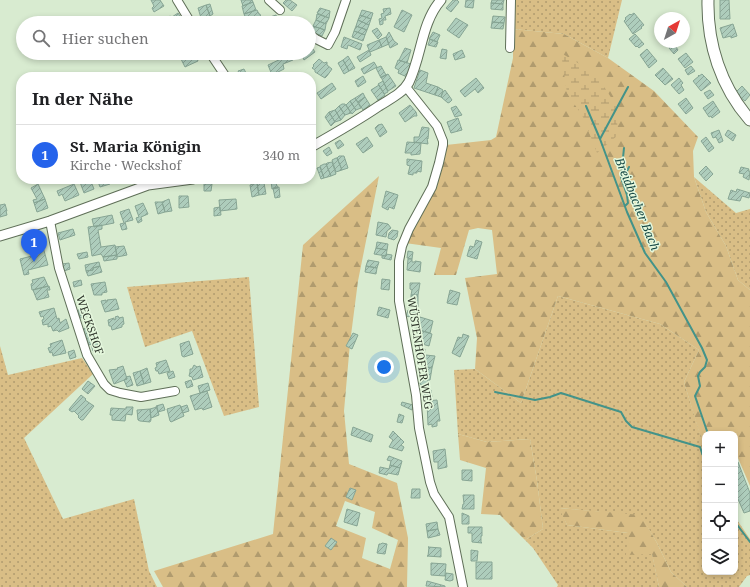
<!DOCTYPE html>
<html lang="de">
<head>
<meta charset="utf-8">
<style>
  :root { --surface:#fff; --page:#f6f6f6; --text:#202124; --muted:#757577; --line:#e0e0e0; --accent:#2563eb }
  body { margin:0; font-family:"Noto Serif",serif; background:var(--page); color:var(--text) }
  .controls { position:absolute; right:12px; bottom:12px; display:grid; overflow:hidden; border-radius:8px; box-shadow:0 2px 6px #0003 }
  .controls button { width:36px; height:36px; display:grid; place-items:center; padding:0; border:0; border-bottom:1px solid var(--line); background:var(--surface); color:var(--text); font:20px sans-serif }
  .compass { position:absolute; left:654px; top:12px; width:36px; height:36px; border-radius:50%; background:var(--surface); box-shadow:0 2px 6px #0003; rotate:39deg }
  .you { position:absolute; left:384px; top:367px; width:14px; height:14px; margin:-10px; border:3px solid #fff; border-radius:50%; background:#1a73e8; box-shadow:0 0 0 6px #1a73e833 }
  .badge { display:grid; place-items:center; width:26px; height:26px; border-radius:50%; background:var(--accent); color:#fff; font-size:13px; font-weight:700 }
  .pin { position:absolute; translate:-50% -33px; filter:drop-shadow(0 1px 2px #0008) }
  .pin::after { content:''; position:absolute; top:21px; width:14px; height:12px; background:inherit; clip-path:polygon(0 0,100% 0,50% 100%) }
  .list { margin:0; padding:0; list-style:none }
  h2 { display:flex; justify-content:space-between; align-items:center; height:52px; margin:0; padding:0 16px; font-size:17px }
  h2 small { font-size:13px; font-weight:400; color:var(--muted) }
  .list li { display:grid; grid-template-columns:26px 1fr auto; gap:12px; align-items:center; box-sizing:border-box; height:60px; padding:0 16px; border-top:1px solid var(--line) }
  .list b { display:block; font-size:15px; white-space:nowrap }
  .list p { margin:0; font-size:13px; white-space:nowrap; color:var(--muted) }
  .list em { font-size:13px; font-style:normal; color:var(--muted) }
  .icon { flex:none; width:22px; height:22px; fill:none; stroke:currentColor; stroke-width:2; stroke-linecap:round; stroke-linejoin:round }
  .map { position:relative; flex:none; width:750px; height:587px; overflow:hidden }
  .search { position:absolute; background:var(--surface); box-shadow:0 2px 6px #0003; left:16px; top:16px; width:300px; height:44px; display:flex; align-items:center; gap:10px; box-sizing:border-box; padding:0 14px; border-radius:22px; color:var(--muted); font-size:15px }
  .panel { position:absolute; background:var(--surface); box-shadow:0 2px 6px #0003; left:16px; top:72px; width:300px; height:112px; border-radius:16px }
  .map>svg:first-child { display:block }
  .green { fill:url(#green-dots) }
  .forest { fill:url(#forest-firs); fill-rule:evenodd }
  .wetland { fill:url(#wetland-marsh) }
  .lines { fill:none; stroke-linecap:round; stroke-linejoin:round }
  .stream { stroke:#439389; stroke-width:2 }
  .building { fill:url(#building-hatch); stroke:#87a594 }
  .minor-casing { stroke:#5f6f58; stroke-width:10 }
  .tertiary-casing { stroke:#5f6f58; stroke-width:11 }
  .secondary-casing { stroke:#5f6f58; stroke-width:13 }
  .minor { stroke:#fff; stroke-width:8 }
  .tertiary { stroke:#fff; stroke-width:9 }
  .secondary { stroke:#fff; stroke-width:11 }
  .labels { text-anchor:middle; stroke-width:3; stroke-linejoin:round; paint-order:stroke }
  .street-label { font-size:11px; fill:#2f362c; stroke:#e5f8dd }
  .water-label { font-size:12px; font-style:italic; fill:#184945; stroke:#e5f8dd }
</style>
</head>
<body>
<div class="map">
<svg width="750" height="587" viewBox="0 0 750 587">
  <defs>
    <pattern id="green-dots" width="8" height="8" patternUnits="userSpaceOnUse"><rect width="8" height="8" fill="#d9be86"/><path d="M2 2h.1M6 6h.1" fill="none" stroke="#b09b6e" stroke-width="1.8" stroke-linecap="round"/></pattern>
    <pattern id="forest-firs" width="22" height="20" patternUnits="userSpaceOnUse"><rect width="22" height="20" fill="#d9be86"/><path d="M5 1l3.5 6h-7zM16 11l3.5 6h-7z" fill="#b09b6e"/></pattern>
    <pattern id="wetland-marsh" width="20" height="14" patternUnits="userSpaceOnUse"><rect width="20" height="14" fill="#d9be86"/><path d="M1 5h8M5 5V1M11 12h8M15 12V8" fill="none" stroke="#b09b6e"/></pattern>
    <pattern id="building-hatch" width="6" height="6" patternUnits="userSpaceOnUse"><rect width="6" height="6" fill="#aecdbc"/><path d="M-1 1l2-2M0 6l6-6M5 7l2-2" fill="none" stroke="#8ea799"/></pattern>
  </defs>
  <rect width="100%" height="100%" fill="#d8ebd0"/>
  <path class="green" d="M513,0H622L608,58L564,34L513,29Z
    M694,177L736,213L750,209V290L738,280L726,246L706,212Z
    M249,277L259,407L224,416L192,331L145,347L127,287Z
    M558,296L660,324L699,350L684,382L705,450V572H735V517L750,539V575L747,576L739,587H687L671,572L657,543L641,516L560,508L567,525L628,533L652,553L659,587H557L558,585L533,548L525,540L543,529L537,481L530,439L487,442L458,434L454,370L475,369L521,403Z
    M0,346L8,375L82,358L93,374L24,438L63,519L134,499L149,571L157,587H0Z"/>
  <path class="forest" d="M513,29L564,34L608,58L654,91L698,137L693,151L694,177L706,212L726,246L738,280L750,290V486L735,451V434H705V444L703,445L684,382L699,350L660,324L558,296L521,403L475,369L477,338L465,278L497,274L492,230L478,228L469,230L456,275H434L441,248L405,243L437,187L446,145L491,140L496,137L513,58Z
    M379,176L358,281L350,343L344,411L349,464L397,483L408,538L407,587H163L154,571L273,534L303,245ZM345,501L375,512L372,528L398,540L390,569L362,558L366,538L336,526Z
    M458,434L487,442L530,439L537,481L543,529L525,540L500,515L481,514L486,468L460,460Z
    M559,508L641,515L657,543L671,572L687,587H659L652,554L626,555L628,533L567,525Z"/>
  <path class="wetland" d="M561,53L595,73L616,105L618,135L597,153L583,117L567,93Z"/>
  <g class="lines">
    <path class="stream" d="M628,87L600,139L627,212L645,253L666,282L702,348L707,360L705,367L700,372L698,376L700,386L695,396L708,434
      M586,106L600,139
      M624,148L621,177L627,195L628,203L625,206
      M622,181L629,167
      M495,392L535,400L550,397L561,393L621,412L626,421L632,427L700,447L702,453
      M705,450L702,453L705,460
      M735,522L750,542"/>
  </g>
  <path class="building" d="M151,0H160L164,6L154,12L152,8L154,6Z
    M241,0H252L253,2L243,6Z
    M286,0H290L297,5L292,11L283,3Z
    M453,0H457L459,2L451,12L446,8Z
    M466,0H474L473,8L465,7Z
    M492,0H504L503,4L491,3Z
    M720,0H729L730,19H720Z
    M253,2L256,10L244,14L242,6Z
    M491,3L503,4V10L491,9Z
    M210,4L213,14L210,16L206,5Z
    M206,5L210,16L201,18L198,8Z
    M320,8L330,11L329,18L317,13Z
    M390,8L391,14L385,16L386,20H383V24L380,25L379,19L382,18L381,14L384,13L383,9Z
    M257,10L259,14H260L262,22L248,23L244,14Z
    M362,10L373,13L371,19L360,15Z
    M402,10L412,15L404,32L394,27Z
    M178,13L182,19L175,23L172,17Z
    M634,13L644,25L641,27L642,28L633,34L624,21L626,19L625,18L630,14L631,15Z
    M317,14L329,18L326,24L316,20Z
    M276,15L278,21L268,23L267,18Z
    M360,15L371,19L369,25L358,20Z
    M170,16L173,18L172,19L174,22L173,23H156L155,20L166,19Z
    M493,16L505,17L504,23L492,22Z
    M456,18L468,25L459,38L447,30Z
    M316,20L326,24L325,30L313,26Z
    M358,20L369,25L367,30L356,26Z
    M492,22L504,23L503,29L491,28Z
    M733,24L737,36L731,38V36L723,38L720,28Z
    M313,26L325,30L322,36L312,32Z
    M356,26L367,30L365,35L354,31Z
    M377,28L382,35L378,39L372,31Z
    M354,31L365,35L363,41L352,37Z
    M389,32L394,41L398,44L390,48L386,37Z
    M433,32L440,35L437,42L429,39Z
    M635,34L644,44L639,48L637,46L636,47L629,39Z
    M344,37L362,44L360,50L348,45L347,49L341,47Z
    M386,37L389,44L382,47L379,40Z
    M430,39L438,42L436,47L428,45Z
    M379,40L382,47L370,52L367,45Z
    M674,44L678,50L674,54L669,48Z
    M309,46L311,48V50L313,49L315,52L304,60L301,53H309Z
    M405,48L411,50L407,63L399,60Z
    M442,49L447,50L446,59L440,58Z
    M647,49L657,61L649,68L640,55Z
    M369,50L371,55L360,62L357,57Z
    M462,50L465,57L455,60L453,54Z
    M189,53H195L198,61L185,67L180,57Z
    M286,53H290L293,60L283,64L284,69L272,75L268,65L283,58L281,55Z
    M686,53L693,62L685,68L678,59Z
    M348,56L355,68L349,71L343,60Z
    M319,59L324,63L327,62V65L332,69L327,76L325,78L315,72V70L312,68L314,66L313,65Z
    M343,60L349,71L344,74L338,63Z
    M398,60L411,64L407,77L398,73L399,70L395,68Z
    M374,62L377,67L364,74L361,69Z
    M381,66L386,75L381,78L376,68Z
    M691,66L695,71L688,75L685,70Z
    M663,68L673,79L665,85L655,75Z
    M244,69L247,75L241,77L238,71Z
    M420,70L428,73L426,83L438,87L435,95L414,88Z
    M388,74L396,86L388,91L381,77Z
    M702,74L711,83L701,91L693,81L699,76L698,75L699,76Z
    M363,76L366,82L358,87L355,81Z
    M476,78L484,88L478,93L475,89L465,97L460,91Z
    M679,78L683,83L681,85L684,90L679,94L671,85Z
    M383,81L388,92L384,94L378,84Z
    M332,83L336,89L321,99L317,93Z
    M379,85L385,95L378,100L371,90Z
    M742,86L750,95L745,101L735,93Z
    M438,87L443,90L441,97L435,95Z
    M445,90L452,100L450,102L448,103L441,97L443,92Z
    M710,90L714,95L708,99L704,93Z
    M363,93L365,97L358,102L355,98Z
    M365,97L370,105L363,110L358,102Z
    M355,98L361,108L356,110L350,101Z
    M686,98L693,108L686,114L678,104Z
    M350,101L356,110L352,114L346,105Z
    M713,101L720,112L712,118L711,116L709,117L703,108Z
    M342,104H345L351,113L345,115L339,106Z
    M410,105L416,112L417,116H414L405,122L399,113Z
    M339,106L345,115L341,120L335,110Z
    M456,106L462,115L455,117L451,108Z
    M335,110L341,120L335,122L329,112Z
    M329,112L335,122L331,126L325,117Z
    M458,118L462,130L451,133L447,122Z
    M382,124L387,132L380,137L375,128L378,125Z
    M422,127L429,128L428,139L427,138L428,144L414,142V137H419Z
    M719,130L723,141L719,143L716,137L713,138L711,133Z
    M728,130L736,135L733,141L725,135Z
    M367,137L373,146L363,153L356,144Z
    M706,137L714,148L709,152L701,141Z
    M340,140L344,145L338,149L335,143Z
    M407,142L421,143L420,154L411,155V153H405Z
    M329,147L332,153L327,156L323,151Z
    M339,156H344L348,168L342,170L337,158Z
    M336,158H337L342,170L336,172L332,160Z
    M407,159L422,161L421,172L417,171V173H413V175L408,174L410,166L407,165Z
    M332,162L336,174L331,176L326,164L327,163Z
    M324,164H326L331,176L324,178L320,166Z
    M706,166L713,174L706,181L699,173Z
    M320,167L324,178L321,179L317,168Z
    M741,167L749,169L748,171H750L749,180L743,177L744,174L739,173Z
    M88,179H90L94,189L84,193L80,182Z
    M97,179H110H108L110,184L100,187Z
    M274,179L278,188L272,189L271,181Z
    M257,183L259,195L252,197L250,185Z
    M257,183H264L266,194L259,195Z
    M38,184L45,199L34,203L33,200L37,199L31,188Z
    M74,184L79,195L65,201L62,194L59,196L57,191Z
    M204,184H212L211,191H204Z
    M279,187L280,197L275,198L273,188Z
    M737,189L750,193L749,198L742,196L740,201L728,199L731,190L736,192Z
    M386,191L398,195L394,209L389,207L388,210L382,207Z
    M179,196H188L189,207L179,208Z
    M45,199L48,208L37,212L34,203Z
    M169,199L172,211L165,212L162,202Z
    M236,199L237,209L220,211L219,200Z
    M155,202H162L165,212L158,214Z
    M143,203L148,214L141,217L142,221L138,223L136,218L139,217L135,206Z
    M5,204L7,211H6L7,215L0,217V205Z
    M220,207L221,215L214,216V208Z
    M129,209L133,220L125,222L127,229L122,230L120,224L124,223L120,212Z
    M112,215L114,223L94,227L92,219Z
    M378,222L388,224L391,228L387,231L386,237L376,235Z
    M102,225V229L98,230L101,247L115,245L117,255L103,257L101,254L92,256L88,227Z
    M73,229L75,235L60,240L58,233Z
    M392,230L398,231L397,237L394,240L388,238L389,233Z
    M476,240L482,242L477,259L467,256L470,246L474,247Z
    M377,242L388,244L387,250L376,248Z
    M124,246L127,255L117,257L115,247Z
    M43,247L48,265L28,270L29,274L24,275L20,259L36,255L34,250Z
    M376,248L387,250L386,256L374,254Z
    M408,251L413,252L412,259L407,258Z
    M87,252L88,257L79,259L77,254Z
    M386,254L392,255L391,260L382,258V256H386Z
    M117,255V259L104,261L103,257Z
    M408,259H412V262H415V261L421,262L420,272L407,270Z
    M368,260L379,262L377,268L366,266Z
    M99,262L100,266L93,268V270L86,271L85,265Z
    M69,263L70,269L64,271L62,264Z
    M100,266L102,272L88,276L86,271L93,270V268Z
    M366,266L377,268L376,274L365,272Z
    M44,277L48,286L32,290L31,284L33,283L32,280Z
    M382,279L390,280L389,290L381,289Z
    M81,280L82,285L74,287L73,282Z
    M105,282L107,292L102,293V295H94L91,284Z
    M410,283H420L418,295H411L412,290L410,289Z
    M49,286L50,290H47L49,297L37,300L33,290Z
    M450,290L460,293L457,305L447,303Z
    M411,295H418V307H408L409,300H411Z
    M116,299L119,309L105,312L101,301L106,300V302H107V300Z
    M379,307L390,310L388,318L377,315Z
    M54,308L57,319L59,318L60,323L66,319L69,328L59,332L57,330L53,331L51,326L48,327V324L43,325L42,320L44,319L43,316L41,317L39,312Z
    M84,308L87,316L80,318L78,310Z
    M408,310L419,313L418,319L406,316Z
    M118,316L119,318L123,317L124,324L122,325V327L112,330L111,326H109L108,320L114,318V320L116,319L115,317Z
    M420,317L433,321L430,333L416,329Z
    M91,326L99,349L93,351L91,344L89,345L83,329Z
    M419,330L432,334L429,346L415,342Z
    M353,333L358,335L352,349L346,346Z
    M463,334L469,336L460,357L452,353L458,337L462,338Z
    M62,340L66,353L53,356L52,352L50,353L48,348L51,347L50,344Z
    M189,341L193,354L184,357L182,356L180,344Z
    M419,348L425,349L424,355L418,354Z
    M74,350L76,357L70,359L68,352Z
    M426,355L435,356L432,368L422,366Z
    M166,360L170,371L159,374L158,371H156L155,368L157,367L156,363Z
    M194,365L197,367L200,366L203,377L193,380L192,377L189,376L190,372V369H192Z
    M123,366L127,379L114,384L109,370L118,369L117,368Z
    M422,366L432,368L430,380L421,379Z
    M147,368L151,382L144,384L140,371Z
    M140,371L144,384L137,386L133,373Z
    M173,371L175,377L169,379L167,373Z
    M130,376L133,385L127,387L124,380L127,379L126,377Z
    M421,379L428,380L426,388L420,384Z
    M191,380L193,386L187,388L185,382Z
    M88,381L95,386L88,394L82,389Z
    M208,383L210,390L200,393L198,386Z
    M423,386L431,390L432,397L425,398Z
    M207,391L212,407L203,410L202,408L195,410L190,396Z
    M81,395L86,399L85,400L94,406L83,420H81L78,417L79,416L74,411L72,412L69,410L70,408Z
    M437,400L440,421H437V426L432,427V424L428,425L427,401Z
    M402,402L413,405L412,410L401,405Z
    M163,404L165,410L158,412L156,406Z
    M180,405L184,416L171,422L170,421L167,409Z
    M187,405L189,411L183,413L181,407Z
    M126,407H133L132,415L126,414L125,421L112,420V415H110L111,408L126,409Z
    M157,407L159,415L151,418L150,409Z
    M150,409L151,420L150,422L140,421L138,420L137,410Z
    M399,414L404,416L402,423L397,422Z
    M353,427L373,435L371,442L351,435Z
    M393,431L404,442L401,445L404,447L402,451L389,447L393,440L389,437Z
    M445,449L447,467L438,469V462H434L433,451Z
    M389,456L402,461L400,468L390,465L391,461L387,460Z
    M738,462L750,493V511L744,513L738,499L735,501V463Z
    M390,465L400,468L398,475L388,473L387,475L379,473L380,467L389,469Z
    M462,470H472V481L462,480Z
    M350,488L356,490L352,500L346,497Z
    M412,489H420V498H411Z
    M463,495H474V509H462L463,504H464Z
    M347,509L360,513L357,526L344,522Z
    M462,513L469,516V524H462Z
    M437,522L438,529L427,531L426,524Z
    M468,527H482V536H481V542L482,543L472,542V533H468Z
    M438,529L440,535L428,538L427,531Z
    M331,538L337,542L331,550L325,546Z
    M382,543L387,544L385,554L377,553L379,544H381Z
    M428,547L441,548V557L427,556H428L429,547Z
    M471,550L478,551L477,561H471Z
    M476,562H492V579H476Z
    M431,563L446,564L445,576L431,575Z
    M446,573L453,574V580L450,581L445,580Z
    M427,581L445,586V587L426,586Z"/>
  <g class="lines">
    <g class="minor-casing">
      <path id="minor" d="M177,0L191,23
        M269,0L280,10
        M309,34L316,39L328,45L335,32L346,0
        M510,48L511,0
        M210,53L226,77
        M406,87L437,126L443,141V145L439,163L432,187L409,229L402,246L399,261V301L416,395L419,428L430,482L434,494L449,517L463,587
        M50,221L59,268L87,355L104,384L110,390L120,393L141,397L175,391"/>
    </g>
    <g class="tertiary-casing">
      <path id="tertiary" d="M311,147C334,134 357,121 379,106C390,99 403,93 409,82C422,55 421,23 441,0
        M0,236L50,221L148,185L193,179"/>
    </g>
    <g class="secondary-casing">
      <path id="secondary" d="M708,0C707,44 721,87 750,120"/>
    </g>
    <use href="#minor" class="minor"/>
    <use href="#tertiary" class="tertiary"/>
    <use href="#secondary" class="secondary"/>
  </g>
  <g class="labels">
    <g class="street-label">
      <text transform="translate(90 325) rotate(71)" y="4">WECKSHOF</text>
      <text transform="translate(420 353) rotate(81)" y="4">WÜSTENHOFER WEG</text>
    </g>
    <g class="water-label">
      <text transform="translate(637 204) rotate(68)" y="4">Breidbacher Bach</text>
    </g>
  </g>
</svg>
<div class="controls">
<button>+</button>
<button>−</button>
<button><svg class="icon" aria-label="locate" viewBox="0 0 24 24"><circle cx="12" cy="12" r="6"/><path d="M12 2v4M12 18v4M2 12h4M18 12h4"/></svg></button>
<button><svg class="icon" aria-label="layers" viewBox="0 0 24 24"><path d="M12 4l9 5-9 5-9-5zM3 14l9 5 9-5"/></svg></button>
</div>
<svg class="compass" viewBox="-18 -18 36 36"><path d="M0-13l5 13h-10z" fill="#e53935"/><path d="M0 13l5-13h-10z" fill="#757577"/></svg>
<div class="you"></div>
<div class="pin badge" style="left:34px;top:262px">1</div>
<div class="search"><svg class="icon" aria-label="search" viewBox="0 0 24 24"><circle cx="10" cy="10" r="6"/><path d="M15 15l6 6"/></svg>Hier suchen</div>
<section class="panel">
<h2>In der Nähe<small></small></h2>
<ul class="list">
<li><span class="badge">1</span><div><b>St. Maria Königin</b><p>Kirche · Weckshof</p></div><em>340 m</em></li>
</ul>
</section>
</div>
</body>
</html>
